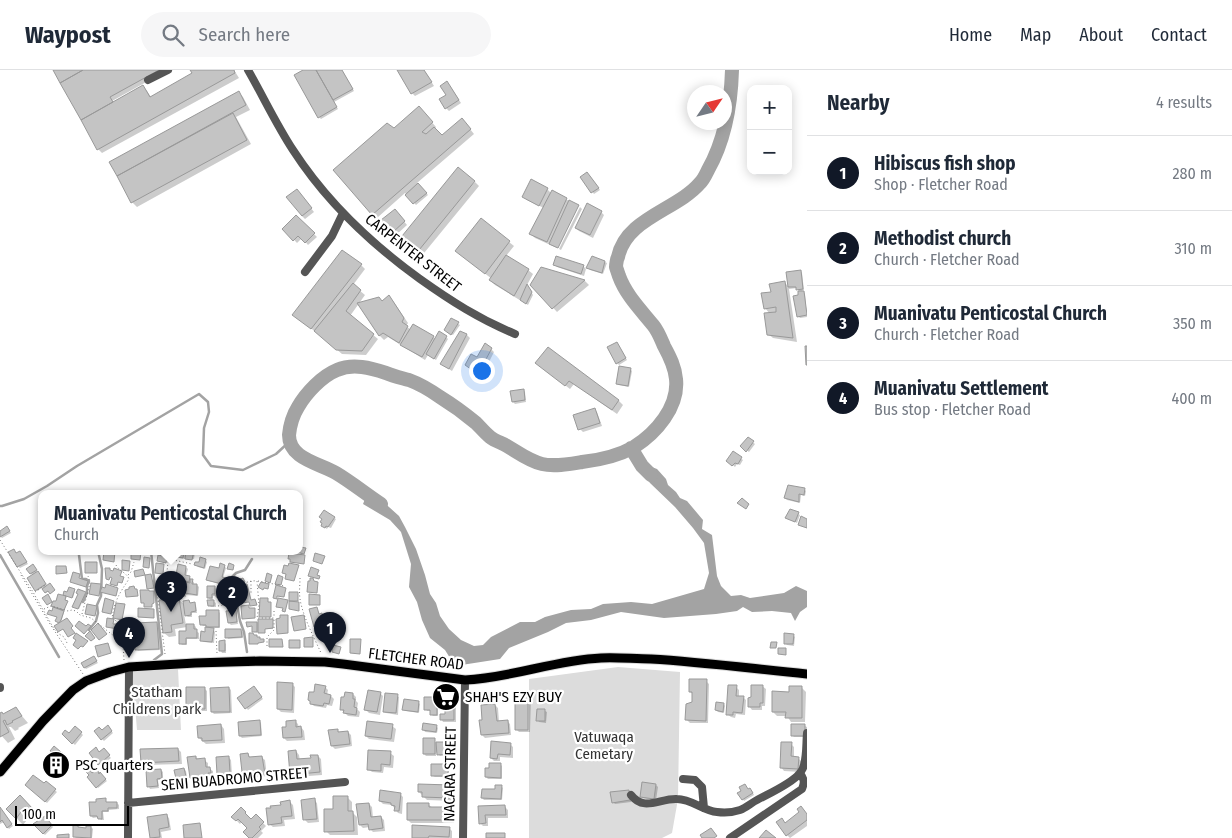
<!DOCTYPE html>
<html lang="en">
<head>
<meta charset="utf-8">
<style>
  :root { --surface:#fff; --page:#f6f6f7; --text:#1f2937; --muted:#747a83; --line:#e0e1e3; --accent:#111827 }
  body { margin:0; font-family:"Fira Sans Condensed",sans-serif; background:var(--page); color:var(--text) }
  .controls { position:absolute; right:15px; top:15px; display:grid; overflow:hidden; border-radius:10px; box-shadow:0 2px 12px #0003 }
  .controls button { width:45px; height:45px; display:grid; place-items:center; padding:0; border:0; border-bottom:1px solid var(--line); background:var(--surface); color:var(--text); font:25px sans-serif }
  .compass { position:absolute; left:687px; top:15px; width:45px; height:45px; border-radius:50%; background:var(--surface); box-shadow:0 2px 12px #0003; rotate:55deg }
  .scale { position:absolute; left:15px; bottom:12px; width:114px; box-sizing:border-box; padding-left:5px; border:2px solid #000; border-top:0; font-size:14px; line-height:18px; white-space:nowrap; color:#000; -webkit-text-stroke:4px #fff; paint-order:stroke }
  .you { position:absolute; left:481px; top:300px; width:18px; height:18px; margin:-12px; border:4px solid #fff; border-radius:50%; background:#1a73e8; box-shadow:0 0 0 8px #1a73e833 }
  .badge { display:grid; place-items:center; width:32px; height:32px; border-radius:50%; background:var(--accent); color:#fff; font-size:16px; font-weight:700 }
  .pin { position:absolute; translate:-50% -41px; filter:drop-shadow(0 1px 2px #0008) }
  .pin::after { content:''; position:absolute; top:26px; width:18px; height:15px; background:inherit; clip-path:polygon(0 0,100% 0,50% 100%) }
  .popup { position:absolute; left:38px; top:420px; width:265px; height:65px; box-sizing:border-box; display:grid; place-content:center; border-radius:10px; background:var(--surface); filter:drop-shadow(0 1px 4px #0005); font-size:16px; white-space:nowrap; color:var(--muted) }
  .popup b { font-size:19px; color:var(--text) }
  .popup::after { content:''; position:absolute; left:50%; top:100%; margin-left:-10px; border:10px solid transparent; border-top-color:var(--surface) }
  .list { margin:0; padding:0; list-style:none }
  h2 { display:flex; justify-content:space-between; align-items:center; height:65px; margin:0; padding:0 20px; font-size:21px }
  h2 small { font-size:16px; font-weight:400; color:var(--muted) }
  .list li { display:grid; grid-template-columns:32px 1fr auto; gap:15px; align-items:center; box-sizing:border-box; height:75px; padding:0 20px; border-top:1px solid var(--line) }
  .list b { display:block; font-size:19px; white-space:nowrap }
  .list p { margin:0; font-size:16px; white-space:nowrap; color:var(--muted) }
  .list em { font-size:16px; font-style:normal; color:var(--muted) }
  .icon { flex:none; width:28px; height:28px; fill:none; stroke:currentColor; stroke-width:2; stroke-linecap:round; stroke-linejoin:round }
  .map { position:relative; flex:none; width:807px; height:768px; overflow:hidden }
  header { display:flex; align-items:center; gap:30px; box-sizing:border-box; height:70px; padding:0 25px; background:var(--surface); border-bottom:1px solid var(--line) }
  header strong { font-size:24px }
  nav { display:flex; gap:28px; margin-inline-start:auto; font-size:18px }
  .search { width:350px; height:45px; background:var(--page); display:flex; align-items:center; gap:12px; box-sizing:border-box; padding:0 18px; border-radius:28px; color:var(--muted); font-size:19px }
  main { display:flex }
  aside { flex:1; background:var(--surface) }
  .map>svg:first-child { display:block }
  .green { fill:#dcdcdc }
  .water { fill:#a3a3a3 }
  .shadow { fill:#0003 }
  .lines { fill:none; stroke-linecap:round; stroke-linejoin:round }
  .stream { stroke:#a3a3a3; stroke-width:2.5 }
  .river { stroke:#a3a3a3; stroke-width:14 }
  .building { fill:#c4c4c4; stroke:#999 }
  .major-casing { stroke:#dbdbdb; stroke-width:11 }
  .path { stroke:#777; stroke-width:1; stroke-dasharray:1 2.5; stroke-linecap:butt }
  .minor { stroke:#555; stroke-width:8 }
  .major { stroke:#000; stroke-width:9 }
  .labels { text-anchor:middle; stroke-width:4.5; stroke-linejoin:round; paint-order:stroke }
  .street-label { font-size:15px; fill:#000; stroke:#fff }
  .park-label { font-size:15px; fill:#333; stroke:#fff }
  .poi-label { font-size:15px; fill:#000; stroke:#fff; text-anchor:start }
</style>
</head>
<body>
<header>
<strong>Waypost</strong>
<div class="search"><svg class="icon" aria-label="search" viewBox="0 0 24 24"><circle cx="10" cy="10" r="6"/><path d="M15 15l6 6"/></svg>Search here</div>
<nav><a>Home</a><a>Map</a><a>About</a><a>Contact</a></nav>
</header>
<main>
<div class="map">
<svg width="807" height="768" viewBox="0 0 807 768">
  <rect width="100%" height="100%" fill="#fff"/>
  <path class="green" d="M618,597L680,602L678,729L672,763L662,768H529V609Z
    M178,599L181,660H137L132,601Z"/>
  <path class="water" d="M643,389L649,396L657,399L666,409L668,415L676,422L680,428L687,431L703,450L702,459L712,465L717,506L721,516L731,526L741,525L750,528L784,523L796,516L807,521V537L800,542L795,551L791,543L772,541L752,542L743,537L737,541L716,544L664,548L621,542L591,550L566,553L548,562L509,578L500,589L455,596L445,580L430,568L422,550L417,532L409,517L411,494L401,462L390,450L363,434L369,419L399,446L405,457L416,479L425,505L430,524L436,533L440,546L449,559L461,570L474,576L483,575L491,567L520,552H535L545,547L571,540L591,539L603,534L631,532L652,534L704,519L709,503L704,473L693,458L675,437L650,413L637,396Z"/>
  <path class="shadow" d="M54,0H168L112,31L114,33L143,17L147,21L151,27L193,4L191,0H234L239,8L102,83L98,79Z
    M305,0H342L354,21L334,32L338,39L321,49L319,47Z
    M399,0H424L434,16L415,26L412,23Z
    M450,16L461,33L449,41L446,38L447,25Z
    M239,23L243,27L250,40L236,47L251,74L137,137L132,132L111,93Z
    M423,42L436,57L435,59L442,66L466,54L474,64L417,113L428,125L416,135L405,123L377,148L373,144L394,59Z
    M589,105L600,120L594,124L582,107Z
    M475,112L479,116L420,188L404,175Z
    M547,119L552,124L566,129L570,132L578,135L557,178L535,168L530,163L544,138L527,130L523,127Z
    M300,124L314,142L305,149L302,146Z
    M580,137L582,139L561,180L559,179Z
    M601,142L604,145L593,168L579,161L576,158Z
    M398,144L407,155L396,165L383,150Z
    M296,146L317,167L308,175L302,168L297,173L284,159Z
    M509,172L514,176L506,186L528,200L533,204L527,215L533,225L528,235L495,215L490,210L492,209L461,185Z
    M605,192L607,193L603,204L590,200L588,198Z
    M554,194L583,196L586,199L584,206L557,197Z
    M361,195L365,199L353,215L365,225L350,246L378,269L366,285L342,284L320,265L298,249Z
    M542,198L585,211L589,215L557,242L532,215Z
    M801,202L802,203L804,220L802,221L805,224L807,247L800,248L798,246L800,226L799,221L797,218L789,219L797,272L773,268L768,264L770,244L765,238L772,223L785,213L789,217Z
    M389,227L393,231L408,253L406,256L411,260L433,267L436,269L446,267L448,269L436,290L428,285L425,290L388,267L384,270L380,266L382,232Z
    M452,250L460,255L453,265L448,262Z
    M461,262L467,265L470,268L452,301L441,294Z
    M618,275L627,290L619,295L617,293Z
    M491,279L494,282L482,306L469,298L477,289Z
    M548,279L619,331L623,335L617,344L574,314L570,319L541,297Z
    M630,299L632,301L629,317L619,315L617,314Z
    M523,320L525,322L526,332L515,334L513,332Z
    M594,339L597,342L602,356L583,362L580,359Z
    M748,368L755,374L749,382L741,376Z
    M734,383L743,390L740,395L737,394L735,397L728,391Z
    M804,419L806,421L805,426L801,425L800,433L787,430L785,428Z
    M798,444L800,445L797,453L787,448Z
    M334,448L336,449L331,458L328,457L327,459L324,457Z
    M9,460L11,463L2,468L0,466V462Z
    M160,481H169L168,484L162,483Z
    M173,481L184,483L187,486V481H193L195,483L194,489L186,488V489L185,487V489L174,487L172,485Z
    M20,482L28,494L20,498L18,496L17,484Z
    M205,490L207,492L205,499L198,497L196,495Z
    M33,496L47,517L50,515L54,521L51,523L49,520L46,523L42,518L37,521L29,509L33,506L28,500Z
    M224,496L226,498L223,508L229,511L227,516L209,511L208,510Z
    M186,497L188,499L186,506L189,507L191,509V510L194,512V515H197L199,517L198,526L186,525V527L175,525L174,524L181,517L182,512L178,511L176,509Z
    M214,517L216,519V521L228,523L233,528V532H225L223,529L219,528L216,526H213V531L216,533V537H211L209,535L212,531L208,528Z
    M70,518L75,521L73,528L67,526L65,531L67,532L61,553L57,552L58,547L53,543L57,532L63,527L65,522L68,523Z
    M78,520L86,524L79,539L74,536L79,524Z
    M178,529L185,535L189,531L191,534H194L196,535L197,543H192V547H188L184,544L186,555H194L196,557V561L199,563V569H187V575H182L180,573L187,562V557L175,559L176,566L169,567L164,563Z
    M218,541L220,543V558H212L215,562L214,573L204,572L202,570L210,559L207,556H203L201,554L208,547Z
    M235,541L237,543L238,554L231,555L229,553L228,542Z
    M273,551V559H265V563L254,562V556H248V553Z
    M157,553L159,555L160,580L138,581L136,579Z
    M241,560L243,562V568L228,569L227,567Z
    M793,565L795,567L794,576L787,575L785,573Z
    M224,572L226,574V583H222L221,581Z
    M95,589L98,593L86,599L85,598L82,593Z
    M706,611L709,614L708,653H690L687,650L693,633L694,625L690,622Z
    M292,614L295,617L294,643L281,642L278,639Z
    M762,616L766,619L765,636H762V640H752L749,636Z
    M325,617L328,620L327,625L331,626L334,629L332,636L327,635L326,638L314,636L311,633L315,624Z
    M736,617L739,620V627H743L746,630L745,645L736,644L735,648L731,647L727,644Z
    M204,618L207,621V641H190L187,638Z
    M229,618L231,620L232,643L214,644L212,642Z
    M802,618L806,622L805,652H791L787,646H777L773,642L790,623Z
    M255,619L263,629L248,640L239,628Z
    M380,623L383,626L380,645L369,643L366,640Z
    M353,624L356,627V631L358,633L357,639L360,642L359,647L348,646L341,639Z
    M528,625L531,628L530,662H519L516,659Z
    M397,626L399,627L398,645L386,643L384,642Z
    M436,628L438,630V646H433L431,644V641H427L426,639Z
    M418,632L420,634L419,643L406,641L404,640Z
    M454,632L456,634V652H443L442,650L446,645Z
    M724,634L725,636L724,643L718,642L716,640Z
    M495,635L498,638L499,652L507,651L510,654L511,665L485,668L482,665L484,651Z
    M16,639L28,653L18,658L19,659L15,661L11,657H9L15,669L8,673L0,664V644L3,645Z
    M545,641L547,642L546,653L539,652L538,650Z
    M259,651L261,653L262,666L242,668L240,666Z
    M295,651L298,654L299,658L301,657L304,661L305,670L287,671L284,668L288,658Z
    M221,655L224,659L225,673L206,674L199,668Z
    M392,656L396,659L394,672L369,669L366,666Z
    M436,656L438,658L437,663L425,662L424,660Z
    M805,656L807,657V667H794L792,665Z
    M75,657L83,665L75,675L63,664H69Z
    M108,657L113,663L104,671L95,662L102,661Z
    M337,660L340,663L348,662L351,665L352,676L335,679L332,676Z
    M434,670L436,673H450L452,675V685L440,686L436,682V686H426L424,684Z
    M510,674L513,677V688L500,687V691H494L491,688Z
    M791,674L794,677V688H798L801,691V702L784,701L781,697Z
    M54,678L68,690L53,709L45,702L58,686Z
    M178,679L181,682L182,694L145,695L142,692Z
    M104,680L111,688L101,696L91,683H99Z
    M296,681L299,685L300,691L312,689L318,686L321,689L322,705L295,707L292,704Z
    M390,683L394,686L393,698L384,697L383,703L372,702L369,699Z
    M248,685L251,688L261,687L265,690L267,706L250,708L243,701Z
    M196,687L199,690H204L208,693V698L213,701V706H210L211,709L194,711L191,707Z
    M229,688L231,690L232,705H220L218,704Z
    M500,694L502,696V709H488L486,707L490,699Z
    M447,695L449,697V707H435L433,706Z
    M184,699L186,701L188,713L180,714L178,713Z
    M98,700L99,701L98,706L100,704L107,711L98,718L88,707Z
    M161,700L163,702V710H158L159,718L150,719L149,717L147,702Z
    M46,713L57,722L47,733L26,714L44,715Z
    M656,715L658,717L656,730L643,728L641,726Z
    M450,716L453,719V731L427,730L419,722Z
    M501,716L503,718L502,730H484L482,728Z
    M748,720L752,721L754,725L744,731L743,729Z
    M628,721L630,723L631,732L615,734L613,732Z
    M400,724L403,727L402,744L398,743L392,735L383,734L380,731Z
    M347,727L352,732V742L357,747L358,765H330L326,761L335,740Z
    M105,730L107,734L117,733L119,735V739L109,740V742H103L104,750H101L99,747L93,748L91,746L97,733Z
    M314,730L317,733L319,752L308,753L305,750Z
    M290,732L293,735L295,749L284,750L285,756L273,757L269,754L282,736Z
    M27,734L39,747L35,750L30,746L23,755L8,739Z
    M369,734L372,737L373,748L381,747L384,750L385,761L373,762L370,759V757L363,758L360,755Z
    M429,735L433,738H451L454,741V753H411L408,750Z
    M480,737H505L508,740V748H488V756H483L480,753Z
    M0,738L13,756L9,759L4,752L0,754Z
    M241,739L248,746L247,747L251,751L256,746L266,756L261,761L263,763L258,768H251L249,758L242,751L240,754L233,747Z
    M807,744V756L790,768L787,765L786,754Z
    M166,745L169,748L171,760L161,762L162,768H151L148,748Z
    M46,749L53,757L45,765L35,755Z
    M78,757L80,759H87L91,757L93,759L92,768H76L74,766Z
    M449,758L452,761V768H413Z"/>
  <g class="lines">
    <path class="stream" d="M0,436H2L24,429L47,416L77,396L199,324L208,332L209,342L204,358L203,385L211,396L243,400L276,384L289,372
      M151,481L162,584L154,590
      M0,485L59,587
      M79,485L82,509H86L89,511L87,516V523L83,532
      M89,560L96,551L98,543L97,535L101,526L102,499L98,481
      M247,582L244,562L240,551L232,507L236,503L245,500L252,489"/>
    <path class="river" d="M631,378L642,396L651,405
      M381,434C366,424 351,412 336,403C319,393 289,389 289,365C290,355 293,345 298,337C306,323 322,306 337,300C353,293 371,298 386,303C393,306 402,308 409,310C420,314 430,320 440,327C453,335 464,343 476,353C481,358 485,363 490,367C495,371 502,373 507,376C519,383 529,391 542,394C554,397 570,394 582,392C600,390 618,386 634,377C656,363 679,337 676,309C675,297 670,287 664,276C661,269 658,261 653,255C640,239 626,225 619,206C618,203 617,200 616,197C616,195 617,188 618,187C626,148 677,140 700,113C704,109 706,104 708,100C725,70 731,35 732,0"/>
  </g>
  <path class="building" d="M53,0H83L60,13Z
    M83,0H159L110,27L113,32L81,50L60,13Z
    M190,0H234L235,3L97,80L81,50L143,15L150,27L192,3Z
    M303,0H316L337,37L318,48L294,5Z
    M316,0H342L353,19L333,30Z
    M397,0H424L432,12L411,24Z
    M447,11L459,30L445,39L439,29L446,25L440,16Z
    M239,21L246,35L117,106L109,92Z
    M419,36L433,52L422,62L426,64L434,57L442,65L462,48L471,59L372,145L333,100L387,53L394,58Z
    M233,43L247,70L131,133L117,106Z
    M458,97L475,111L415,185L398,171Z
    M587,102L599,118L591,123L580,107Z
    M531,109L548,118L539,136L522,127Z
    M418,113L427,123L413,134L405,125Z
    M297,119L312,138L302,146L286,127Z
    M552,120L567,128L547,172L529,164Z
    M569,130L579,135L558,178L549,174Z
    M587,133L602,141L590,165L575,158Z
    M395,139L405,151L392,163L381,150Z
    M296,145L315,163L305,173L298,166L293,171L282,159Z
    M481,148L510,171L485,204L455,181Z
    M342,180L362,194L311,259L292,245Z
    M506,185L529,199L514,226L489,210Z
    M556,186L584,195L581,204L553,195Z
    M592,186L605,191L602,203L586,198Z
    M541,197L585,210L552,239L530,215Z
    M801,200L803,219L796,220V217H788L786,202Z
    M785,211L793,268L767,265L764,243L776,242V237L764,239L761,223L771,222L769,214Z
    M353,213L361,220L346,241L374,264L362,281L336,280L314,261Z
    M527,214L532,222L526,234L520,230Z
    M798,221H804L807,245L797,247L793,226L798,225Z
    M389,225L404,248L402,252L408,256L399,273L383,263L379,266L357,233L379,227L382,231Z
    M451,248L459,252L451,265L444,260Z
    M413,254L434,266L422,287L400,275Z
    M439,261L447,266L434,289L426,284Z
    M460,261L467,264L449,299L440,294Z
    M617,272L626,288L616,294L607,277Z
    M485,273L492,278L478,304L465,295L471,284L477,287Z
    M805,276H807V295H806Z
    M548,277L619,330L612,340L569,311L565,316L535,293Z
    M619,296L631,298L628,316L616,314Z
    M524,319L525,330L512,332L510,321Z
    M595,338L600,353L578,360L573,345Z
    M748,367L754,371L746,382L740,376Z
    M733,381L742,387L738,394L735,393L732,396L726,391Z
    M788,415L805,418L804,425L799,424V432L784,428Z
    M742,428L749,434L746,439L737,433Z
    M790,439L799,442L795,452L785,448Z
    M324,440L335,447L328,457L326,456L325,458L321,456L322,453L320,452L322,449L319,447Z
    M801,446L807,449V458L798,455Z
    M7,456L10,461L0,467V461Z
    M300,477L306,478L304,484L292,481H300Z
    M14,479L16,483L20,481L27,492L17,497L8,482Z
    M104,481H115L114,492L103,490Z
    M131,481L141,482L140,490L131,489Z
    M171,481L184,482L183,488L170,486Z
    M186,481H194L192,490L185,489Z
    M289,483L305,485L304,494L290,492V489H288Z
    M315,483L325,486L322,494L313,491Z
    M158,485L167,487L166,493L157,491Z
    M144,487L150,488L149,498L143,497Z
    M200,487L206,489L204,498L194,495L195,492H199Z
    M122,490L130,491L129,501L122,500Z
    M85,492H97V503H85Z
    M156,493L164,494L163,504L155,503Z
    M220,493L225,495L222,507L227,508L226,515L206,510L210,496L219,498Z
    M229,493L234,495L233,500L227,499Z
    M289,493L299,495L294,511L285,509L286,504L282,503L284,495L288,496Z
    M33,494L37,500L30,504L26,499Z
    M178,494L186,496L185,505L190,506L189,512L175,510Z
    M56,496H66L67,503L56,504Z
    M311,497L319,500L317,505L320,506L319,509L308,506Z
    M105,498H110V500L113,501L114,498L122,501L120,506L124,507L122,513L118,512L117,516L110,514L112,508L110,507L109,510L106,509Z
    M143,499L145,505L135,507L134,501Z
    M38,501L46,514L35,521L27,508Z
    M73,502L80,504L79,508L88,511L86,517L70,512Z
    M267,503L272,505L270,513L265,511Z
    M151,504L154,518L147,519L145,505Z
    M278,505L283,507L281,515L275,514Z
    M243,508L245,512L238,514L237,510Z
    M310,508H313L314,511L318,512L317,523L307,522L308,511H310Z
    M190,509H193L192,514H197V525L185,523L186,512L190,513Z
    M180,512L186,513L184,526L172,524L173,517L176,518L177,515H180Z
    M261,512L269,514L268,519L264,518L263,520L258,517Z
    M50,513L55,520L50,524L48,521L45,523L42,519Z
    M91,513L101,514L99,526L89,524Z
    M163,513H167V518H170V529L160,528V518H163Z
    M106,514L118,518L116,526L100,522L102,517L105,518Z
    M247,514L251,530L255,529L257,535L250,536L249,532L241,533L237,516Z
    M276,515L286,518L284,527L277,526V529L273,528Z
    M134,516L135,519H137L138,526L126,527L125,520L129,519V517Z
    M207,516H215V524H212V528H207Z
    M69,517L75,519L72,528L63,525L64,521L67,522Z
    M78,519L86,522L78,539L72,537L78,524L76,523Z
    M140,520H149V521H154V533L152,534V537H144V533H141Z
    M217,520L222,521L221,528L216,527Z
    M222,520L226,521V524H231L232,531H222Z
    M289,522H298V531H289Z
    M48,524L52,532L47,535L42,528Z
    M58,524L66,526L65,530L68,531L64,540L51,536L53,531H56Z
    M309,524L320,525V535H309Z
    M105,528L114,531L111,544L102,542Z
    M179,528L183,553L171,555L172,562L163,563L159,530Z
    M260,528H268V532H271V547H259Z
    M278,528L288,530L285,542L282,541L283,538L276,537Z
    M189,530L190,533L195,532L196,541L191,542V545L185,546L183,531Z
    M207,530H214V536H208Z
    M289,531L299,532V541L289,539Z
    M116,533L125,534L122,550L113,548Z
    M87,534L97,536L95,546L85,544Z
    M249,535V538H255V548L242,549L241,536Z
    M53,537L64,541L61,550L59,553L55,551L57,547L47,544L49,540L52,541Z
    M317,537L319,544L322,543L325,555L314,557L309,539Z
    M138,538L154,539V548L138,547Z
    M206,540H219V557H206V555H200L199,546H206Z
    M236,540L237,552L228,553L226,541Z
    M280,545H288V563L277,564L276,549L280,548Z
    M304,545L306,559L294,561L291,547Z
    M67,548L73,556L71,558L75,563L68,567L63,559L58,562L54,556Z
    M107,548L114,549L113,554H118V559L106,557Z
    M258,549H273V558L265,559V563H258Z
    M79,551L86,556L88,554L91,556L84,564L75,556Z
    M157,552L159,579L135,580L134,553Z
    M246,552H257V562H252V556L247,557Z
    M98,553L107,564L99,570L91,560Z
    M186,554H194V559H197V568H186V574H179V561H186Z
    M329,555L330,563L335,562V569L322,571L320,558H323L322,556Z
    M205,557L214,558L212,572L200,571L201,561L205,562Z
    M225,559H241L242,567L225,568Z
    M90,561L95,568L91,571L85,566Z
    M76,563L88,571L83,577L81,576L78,579L73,575L76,570L73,568Z
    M249,563H253L254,565H257V567H260V569H264V572L258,573V574H249Z
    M784,563L794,564L793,574H784Z
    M313,567V577H304V568Z
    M269,569H282L283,577H269Z
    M350,569H361L360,584L350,583Z
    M225,570V581H219V571Z
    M289,570H300V578H289Z
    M771,572H777L776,578H770Z
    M108,573L111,583L98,587L95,576Z
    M333,575L341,577L339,584L332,582Z
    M778,578H786V585L778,584Z
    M398,581L405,582L404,587L397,585Z
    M94,586L97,591L84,598L81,593Z
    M689,609H707L706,651L685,650L686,634L692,632V622H689Z
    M277,612L293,613L292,640L277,639Z
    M315,614L326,616L324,623L331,625L329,634L324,633L323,636L310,634V631L308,630L309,622H314Z
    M728,615H737L736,626H744L742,643L733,642V645H726Z
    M751,615H763V633H760V637H748V628L751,627Z
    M254,616L262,627L245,639L237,628Z
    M789,616H802V648H785L786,642H772V621L789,622Z
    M186,617H205V639H186Z
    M229,617L230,642H211L210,618Z
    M368,620L381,622L377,642L364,640Z
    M345,622L353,623V629H355L354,637L357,638L356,645L343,643L344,640H340L341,627H344Z
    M385,623L398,624L396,643L383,642Z
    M515,624H528V660H515Z
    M424,627H437V645H430V640H424Z
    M404,629L419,631L418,642L402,640Z
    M445,631H454V650H440V644H445Z
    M716,632L724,633L723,642L715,640Z
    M495,634L497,651L508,650L509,663L481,665L479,650H482L481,635Z
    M16,637L22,646L12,651L13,652L7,655L5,650L3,651L9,662L0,667V643L2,642L3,644Z
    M537,639H545V651H536Z
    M260,650L261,665L239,666L238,652Z
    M296,650V657L301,656L302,667L283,668L282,657H286V651Z
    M367,651L393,654L391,669L365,666Z
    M423,653L437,655L436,662L422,660Z
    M221,654L222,670L202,671V668H198L197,656Z
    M791,654H805V666H791Z
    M108,655L112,661L101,670L94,661L99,657L102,660Z
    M75,656L82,662L72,674L62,664L65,660L69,663Z
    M338,659V662L348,661L350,674L331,676L328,660Z
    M423,668H435V684H423Z
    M491,671L511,673L510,685L498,684L497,689L490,688Z
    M436,672H450L451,684L437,685Z
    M781,672H792L791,686L799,687L798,699L780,698Z
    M54,676L68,688L51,708L44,702L57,686L50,681Z
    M96,677L99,682L104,678L110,685L98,695L89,683Z
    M178,678L179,691L141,693L140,679Z
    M296,680L297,689L311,688L310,685H318L320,702L290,705L288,681Z
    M368,680L391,681L390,695L381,694V701L367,700Z
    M248,683L249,687L262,686L265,704L245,706V701L242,702L240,684Z
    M196,686V689L205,688L206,697H210L211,703H208V706L190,708L187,687Z
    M229,686L230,703L217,704L216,687Z
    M489,693H501V708L485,707V698H489Z
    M431,694H448V706H431Z
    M184,698L187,711L177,713L174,700Z
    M89,699L92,703L97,699L99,704L100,702L106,709L96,718L87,707L89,705L86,702Z
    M161,699L162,708L157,709L158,716L147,717L146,700Z
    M33,705L44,713L46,711L56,719L45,732L25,715Z
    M642,712L656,714L654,729L640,727Z
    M418,714L451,715L450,728L422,727V722H418Z
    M745,714L748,719L750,718L753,723L742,730L737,723L741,721L739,717Z
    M495,715H502L501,729L481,728L482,719H495Z
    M380,720L401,723L399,741H394L395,736L391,735V733L379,731Z
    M629,720L630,730L612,733L610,722Z
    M20,725L33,739L27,744L23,739L16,749L6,739Z
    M333,726H348V741H353L354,761L324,762V739H333Z
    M106,728V732H117V738H108V741H102V749H98L97,746H90L89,732H96V729Z
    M315,728L317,749L303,750L301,730Z
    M290,730L292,746L281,747L282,753L268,755L266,738H271L270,736L281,735L280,732Z
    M369,733L371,747L381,746L383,758L369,760L368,754L359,755L356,734Z
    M407,733H429V737H452V750H407Z
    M505,735L506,745H485L486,753L479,754L478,736Z
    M801,736L807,744V750L786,766L776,752L782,748L785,753L799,742L797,739Z
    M0,737L12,754L7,758L2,750L0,752Z
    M241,737L246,742L245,743L251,749L256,744L264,752L259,757L261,759L252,768H249L243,762L247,758L238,749L236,751L231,747Z
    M167,744L169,757L159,759L160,767L150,768L147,747Z
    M45,746L52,755L43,764L33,754Z
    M200,753L202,768H184L183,755Z
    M73,755H78V757L86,758V756H91V768L73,767Z
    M412,755L450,757L449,767L429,766L428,768H412Z
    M711,758L717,766L714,768H702L700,765Z
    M766,760L776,768H759Z
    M486,763H505V768H486Z
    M69,764V768H57V765Z"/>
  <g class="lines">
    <g class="major-casing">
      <path id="major" d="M0,702L43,651L73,620L86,611L110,602L129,597L195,593L260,591L325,592L343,594L465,610C511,608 555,590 601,588C617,587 634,589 651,589C703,592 755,599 807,604"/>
    </g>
    <path class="path" d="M0,470L33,522L54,559L59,564L64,567L68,575
      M169,489L192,494
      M116,495C119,501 127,503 129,509C119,524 115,530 112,548L119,553
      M21,505L50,554L83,604
      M128,505L131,502L134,492
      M300,508C300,515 299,522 300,529C303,547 313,565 321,583
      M251,511V523
      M258,511L284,516
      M35,522L47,514
      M218,536L238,532L235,516C243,514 250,510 257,511L259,535L257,548H274V560L267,567V577
      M44,539L51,536L68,541L72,540L76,541L80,545L91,548L114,566
      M274,541V547
      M82,544L90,513L89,509L88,506
      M216,561L217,584
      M165,584L157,522L167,502L169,481
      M124,590L123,575L128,564V551"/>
    <path class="minor" d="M248,0C263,26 276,54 293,80C326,131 370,173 420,209C451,231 479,249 515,264
      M148,10L168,0
      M305,202L332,166L343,143
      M0,617V618
      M683,709L695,710L702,717L704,738
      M631,725C644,742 660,728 677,729C692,729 703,741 717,742C724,743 734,742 740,740C746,738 751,733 757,730C768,724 791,714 799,704C800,703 803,699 803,698C807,688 806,674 807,663
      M128,733L345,712
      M128,768L129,597
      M463,768L465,610
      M730,768L802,719C805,712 804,709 800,703"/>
    <use href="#major" class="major"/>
  </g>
  <defs>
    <g id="supermarket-disc" transform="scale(1.4375)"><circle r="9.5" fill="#000" stroke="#fff"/><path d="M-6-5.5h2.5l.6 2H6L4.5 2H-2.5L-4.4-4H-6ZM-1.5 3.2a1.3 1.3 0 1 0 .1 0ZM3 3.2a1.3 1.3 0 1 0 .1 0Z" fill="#fff"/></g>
    <g id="building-disc" transform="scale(1.4375)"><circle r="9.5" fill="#000" stroke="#fff"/><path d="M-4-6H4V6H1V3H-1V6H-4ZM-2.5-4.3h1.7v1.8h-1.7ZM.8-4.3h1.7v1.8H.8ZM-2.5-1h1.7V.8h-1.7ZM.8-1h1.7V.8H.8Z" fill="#fff"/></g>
  </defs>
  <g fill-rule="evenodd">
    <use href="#supermarket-disc" x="446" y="627"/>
    <use href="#building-disc" x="56" y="695"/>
  </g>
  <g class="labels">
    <g class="street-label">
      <text transform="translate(413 183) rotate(38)" y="5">CARPENTER STREET</text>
      <text transform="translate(416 589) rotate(7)" y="5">FLETCHER ROAD</text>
      <text transform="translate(450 704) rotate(-89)" y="5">NACARA STREET</text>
      <text transform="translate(235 709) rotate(-5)" y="5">SENI BUADROMO STREET</text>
    </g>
    <g class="park-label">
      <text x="157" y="627">Statham<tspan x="157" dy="17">Childrens park</tspan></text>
      <text x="604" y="672">Vatuwaqa<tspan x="604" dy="17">Cemetary</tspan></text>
    </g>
    <g class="poi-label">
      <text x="465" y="632">SHAH'S EZY BUY</text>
      <text x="75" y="700">PSC quarters</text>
    </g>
  </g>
</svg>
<div class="controls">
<button>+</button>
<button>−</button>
</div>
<svg class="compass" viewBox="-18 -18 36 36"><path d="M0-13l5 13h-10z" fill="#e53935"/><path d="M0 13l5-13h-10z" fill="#747a83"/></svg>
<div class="scale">100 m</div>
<div class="you"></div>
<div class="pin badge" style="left:330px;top:583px">1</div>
<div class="pin badge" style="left:232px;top:547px">2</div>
<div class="pin badge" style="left:171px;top:542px">3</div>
<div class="popup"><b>Muanivatu Penticostal Church</b>Church</div>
<div class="pin badge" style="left:129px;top:588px">4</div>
</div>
<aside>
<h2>Nearby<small>4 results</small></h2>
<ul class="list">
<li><span class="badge">1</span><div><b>Hibiscus fish shop</b><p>Shop · Fletcher Road</p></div><em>280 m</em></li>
<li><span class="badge">2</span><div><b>Methodist church</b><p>Church · Fletcher Road</p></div><em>310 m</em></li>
<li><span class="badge">3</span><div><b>Muanivatu Penticostal Church</b><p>Church · Fletcher Road</p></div><em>350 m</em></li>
<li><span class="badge">4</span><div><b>Muanivatu Settlement</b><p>Bus stop · Fletcher Road</p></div><em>400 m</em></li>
</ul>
</aside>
</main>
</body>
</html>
